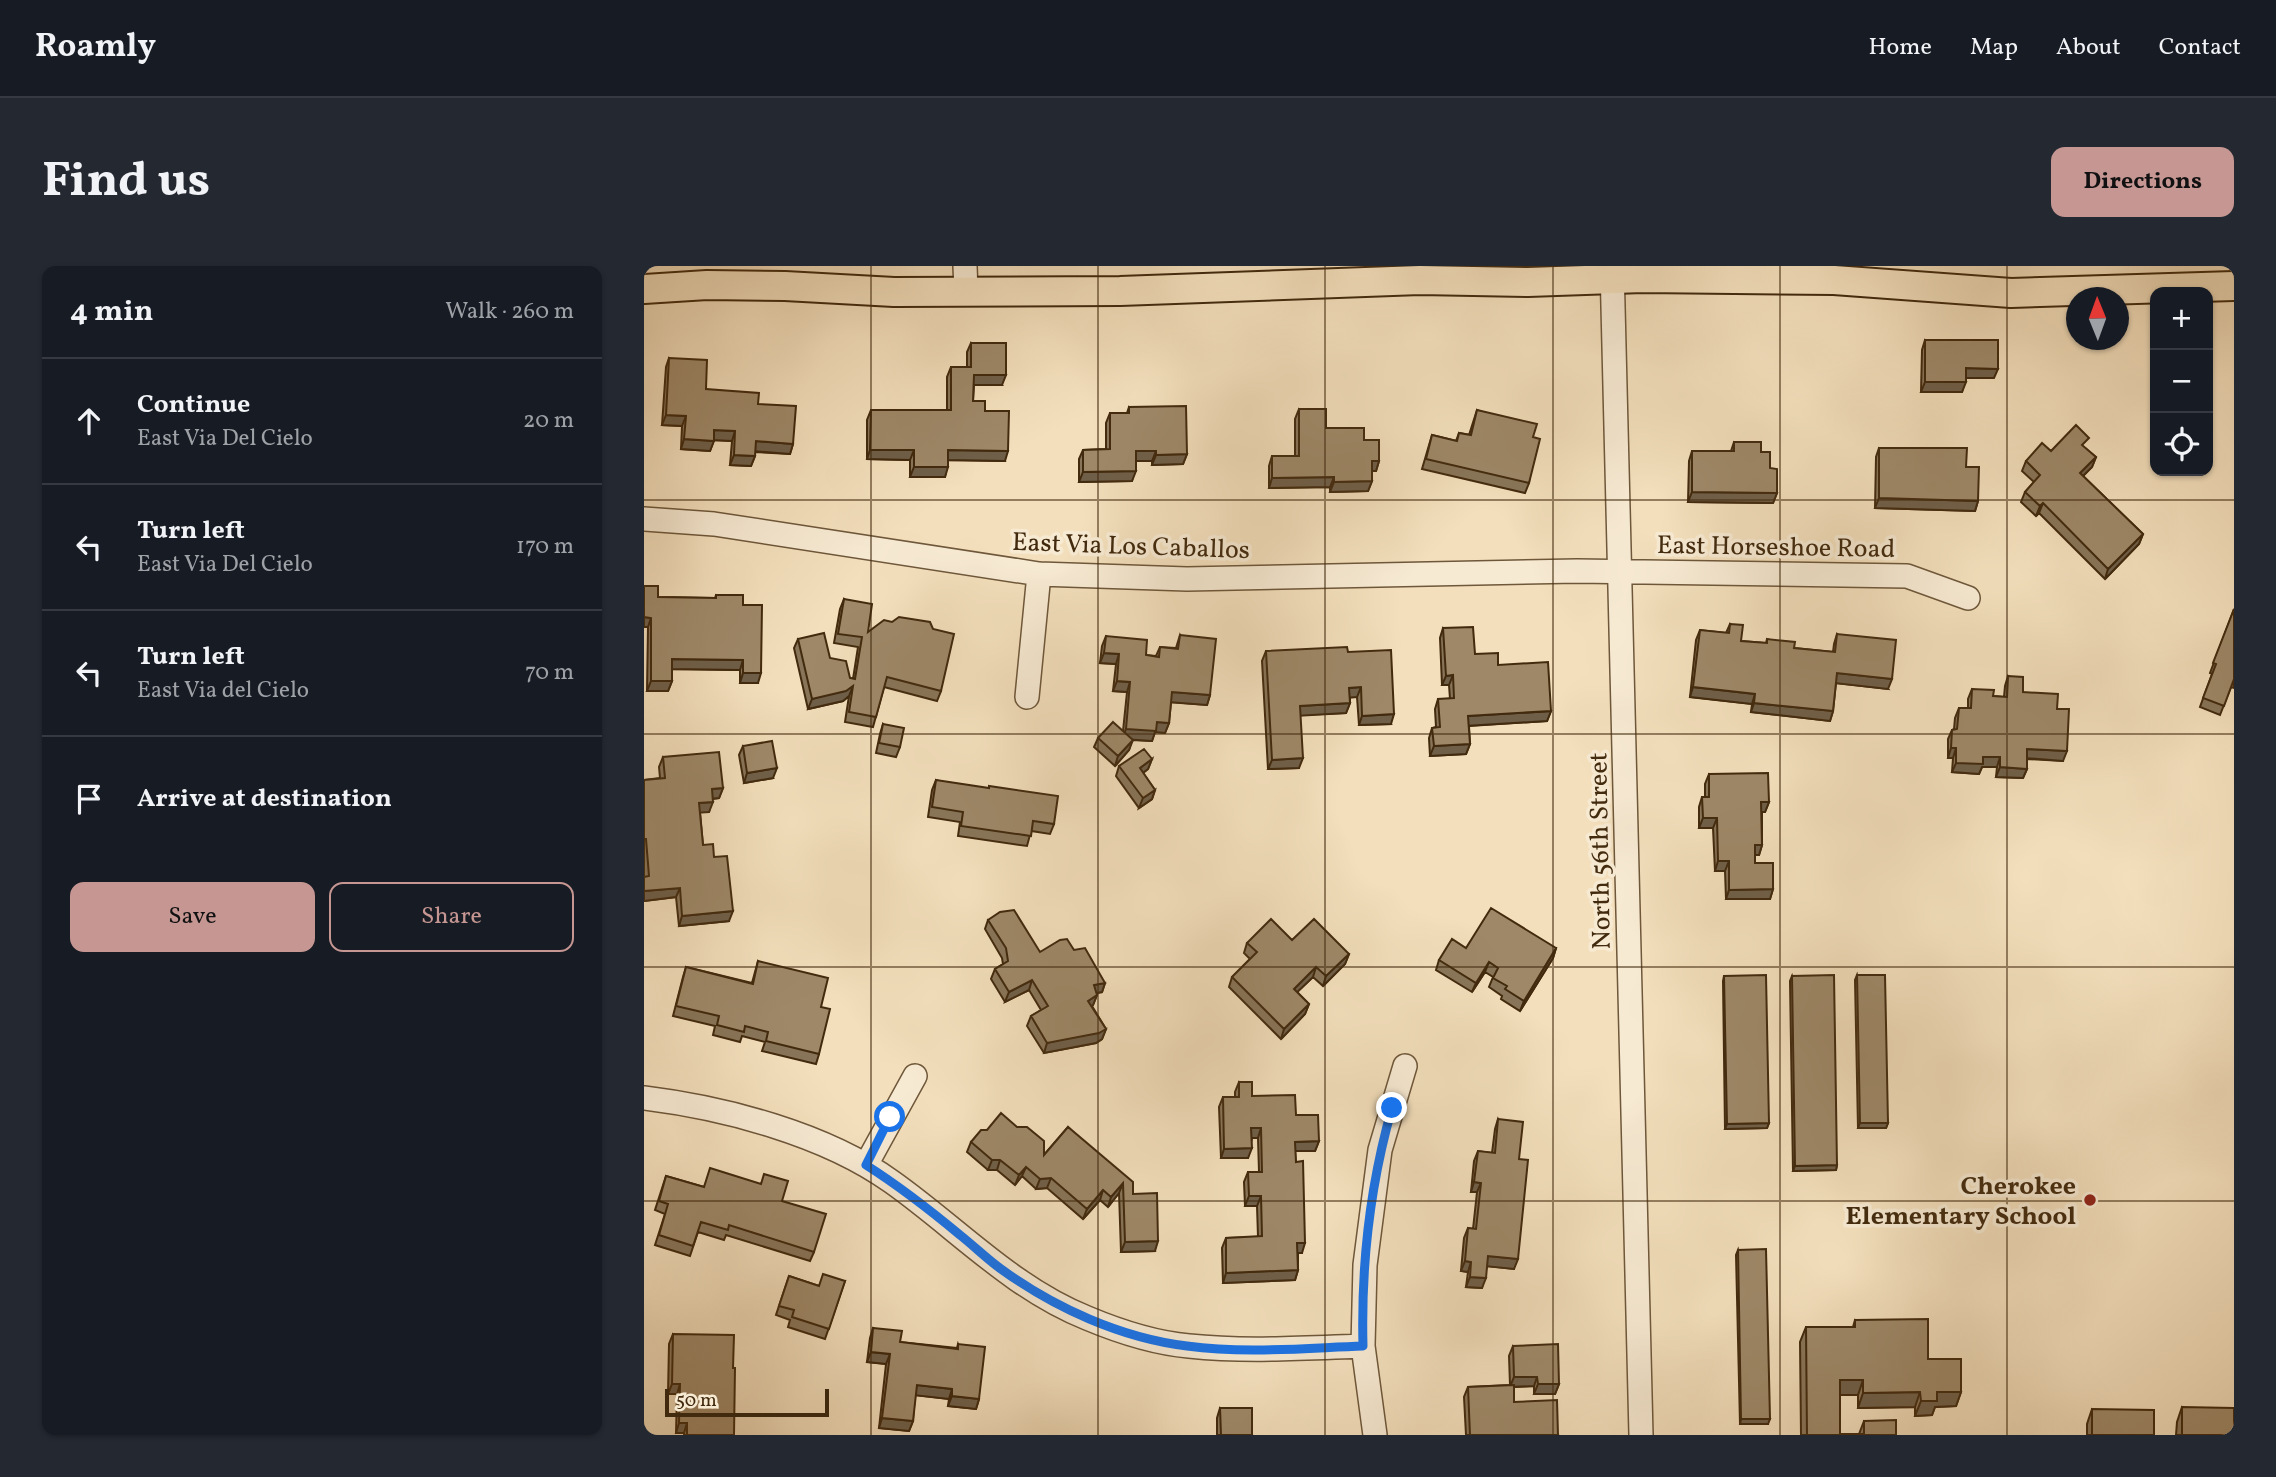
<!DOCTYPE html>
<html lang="en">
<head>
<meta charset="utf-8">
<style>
  :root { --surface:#171b24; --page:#242831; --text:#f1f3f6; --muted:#9ea1a6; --line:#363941; --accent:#c59692 }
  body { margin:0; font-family:Vollkorn,serif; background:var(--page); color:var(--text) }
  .controls { position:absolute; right:21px; top:21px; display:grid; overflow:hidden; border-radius:14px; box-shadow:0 2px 5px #0004 }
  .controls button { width:63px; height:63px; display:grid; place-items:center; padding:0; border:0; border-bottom:2px solid var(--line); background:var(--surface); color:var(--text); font:35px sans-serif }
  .compass { position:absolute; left:1422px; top:21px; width:63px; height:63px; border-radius:50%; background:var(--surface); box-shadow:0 2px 5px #0004; rotate:359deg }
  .scale { position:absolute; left:21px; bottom:18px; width:164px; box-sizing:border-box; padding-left:7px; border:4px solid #422a0e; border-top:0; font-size:19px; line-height:24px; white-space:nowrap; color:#422a0e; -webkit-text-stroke:5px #f7ead3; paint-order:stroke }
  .stop { position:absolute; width:21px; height:21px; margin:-16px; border:5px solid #1a73e8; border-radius:50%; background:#fff }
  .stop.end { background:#1a73e8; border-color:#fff; box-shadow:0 2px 7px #0008 }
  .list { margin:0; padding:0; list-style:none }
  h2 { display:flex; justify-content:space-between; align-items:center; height:91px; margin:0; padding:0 28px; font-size:30px }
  h2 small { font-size:23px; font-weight:400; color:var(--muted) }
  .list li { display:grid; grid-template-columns:46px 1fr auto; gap:21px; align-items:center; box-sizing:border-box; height:126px; padding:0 28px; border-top:2px solid var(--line) }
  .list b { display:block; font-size:26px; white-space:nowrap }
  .list p { margin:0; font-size:23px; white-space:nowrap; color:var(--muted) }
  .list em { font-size:23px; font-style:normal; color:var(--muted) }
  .actions { display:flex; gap:14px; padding:21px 28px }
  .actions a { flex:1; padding:16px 0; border:2px solid var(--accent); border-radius:14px; text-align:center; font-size:24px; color:var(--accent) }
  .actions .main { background:var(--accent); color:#111 }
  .icon { flex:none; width:38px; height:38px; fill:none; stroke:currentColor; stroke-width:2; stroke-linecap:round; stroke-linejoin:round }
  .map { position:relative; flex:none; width:1590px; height:1169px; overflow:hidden; border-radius:14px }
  header { display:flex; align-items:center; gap:42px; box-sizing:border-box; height:98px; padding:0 35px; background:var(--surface); border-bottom:2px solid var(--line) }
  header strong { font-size:33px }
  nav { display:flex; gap:38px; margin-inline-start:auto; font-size:24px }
  .intro { display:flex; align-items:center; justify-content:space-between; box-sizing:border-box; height:168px; padding:0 42px }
  h1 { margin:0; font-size:49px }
  .button { padding:18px 32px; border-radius:14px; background:var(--accent); color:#111; font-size:24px; font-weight:700 }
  main { display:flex; gap:42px; padding:0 42px }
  aside { flex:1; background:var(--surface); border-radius:14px; box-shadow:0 2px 5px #0004 }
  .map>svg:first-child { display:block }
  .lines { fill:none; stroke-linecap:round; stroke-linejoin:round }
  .minor-casing { stroke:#6e573a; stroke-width:26 }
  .major-casing { stroke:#422a0e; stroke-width:32 }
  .minor { stroke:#f7ead3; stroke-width:23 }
  .major { stroke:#f3dfbc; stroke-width:28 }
  .wall { fill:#887559; stroke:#422a0e; stroke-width:2 }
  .shaded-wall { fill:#6f5f49; stroke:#422a0e; stroke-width:2 }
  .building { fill:#9e8868; stroke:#422a0e; stroke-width:2 }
  .route { stroke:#1a73e8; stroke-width:9 }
  .grid { fill:none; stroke:#422a0e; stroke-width:2; stroke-opacity:0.55 }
  .poi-dot { fill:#8f2418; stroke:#f7ead3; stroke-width:2.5 }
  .labels { text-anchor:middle; stroke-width:7; stroke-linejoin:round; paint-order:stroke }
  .street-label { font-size:26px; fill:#422a0e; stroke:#f7ead3 }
  .poi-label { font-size:26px; font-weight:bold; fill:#422a0e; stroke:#f7ead3; text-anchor:end }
</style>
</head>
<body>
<header>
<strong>Roamly</strong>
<nav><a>Home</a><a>Map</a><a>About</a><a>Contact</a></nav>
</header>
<div class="intro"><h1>Find us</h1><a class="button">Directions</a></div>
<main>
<aside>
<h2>4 min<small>Walk · 260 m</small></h2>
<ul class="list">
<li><svg class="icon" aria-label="ahead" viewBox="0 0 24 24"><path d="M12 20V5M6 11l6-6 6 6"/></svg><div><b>Continue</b><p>East Via Del Cielo</p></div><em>20 m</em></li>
<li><svg class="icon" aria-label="left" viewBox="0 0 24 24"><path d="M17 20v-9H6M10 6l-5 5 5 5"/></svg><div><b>Turn left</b><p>East Via Del Cielo</p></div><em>170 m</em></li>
<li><svg class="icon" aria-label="left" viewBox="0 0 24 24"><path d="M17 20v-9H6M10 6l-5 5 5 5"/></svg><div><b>Turn left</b><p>East Via del Cielo</p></div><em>70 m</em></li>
<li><svg class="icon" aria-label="arrive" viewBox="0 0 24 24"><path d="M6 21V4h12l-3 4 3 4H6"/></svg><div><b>Arrive at destination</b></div></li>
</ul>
<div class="actions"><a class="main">Save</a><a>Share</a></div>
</aside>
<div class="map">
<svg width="1590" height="1169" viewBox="0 0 1590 1169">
  <rect width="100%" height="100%" fill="#f3dfbc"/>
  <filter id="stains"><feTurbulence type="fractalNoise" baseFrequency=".00286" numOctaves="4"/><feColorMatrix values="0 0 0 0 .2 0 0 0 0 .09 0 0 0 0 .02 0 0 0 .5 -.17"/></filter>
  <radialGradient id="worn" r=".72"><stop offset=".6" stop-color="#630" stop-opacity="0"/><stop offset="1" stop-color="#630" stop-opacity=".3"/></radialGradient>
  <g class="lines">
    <g class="minor-casing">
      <path id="minor" d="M321,0L322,25
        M968,0L997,1169
        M0,253L70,258L395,308L543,313L933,305L1263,310L1324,332
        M383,431L395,308
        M0,832C81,842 181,868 248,916C313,962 368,1022 443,1052C474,1065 511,1077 545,1080C602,1086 662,1082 719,1080
        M222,899L271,810
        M731,1169L719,1080L721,999L736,884L761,800"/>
    </g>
    <g class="major-casing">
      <path id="major" d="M0,23L63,19L141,20L250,26L476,25L776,14L884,16L999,12L1190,14L1367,27L1590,20"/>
    </g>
    <use href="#minor" class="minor"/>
    <use href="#major" class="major"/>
  </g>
  <path class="wall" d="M1281,74L1350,112H1322L1318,126H1277L1278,84Z
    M327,77L358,119H330L329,135L341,145L361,195L304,194L301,211H266V194L223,193V154L227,144H303V111L307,101H323V86Z
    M25,92L62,123L114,138L149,178L146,188L111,186V190L107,200L86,199L88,175L70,174L66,185L37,183L38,160L18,159L22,101Z
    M485,141L543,188L539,198L508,199V195H492L488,215L435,216V193L439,184L462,183V157L466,147H483Z
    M655,143L682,162L720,174L735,195L732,205H728V215L724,225L686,226V221L625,222V200L628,190H651V153Z
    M833,144L889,171L885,217L881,227L778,203L788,169L812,175L815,167L825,169Z
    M1090,176L1117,186L1126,202L1133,227L1129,237L1044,236L1045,195L1048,185H1087Z
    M1235,182L1322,201L1334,235L1331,245L1231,242L1232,191Z
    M1441,182L1452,191L1448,201L1439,210L1499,268L1495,278L1461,313L1395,247L1392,250L1377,236L1381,226L1390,216L1378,205L1382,195L1407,185Z
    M0,320L14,331L71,332L72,329L99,339L114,417H96V404L28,403V415L24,425H3L4,361H0Z
    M200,333L224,366L297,425L293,435L240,421L229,461L201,456L205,430L199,435L164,443L150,382L154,373L206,412L209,413L214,381L190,377L196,343Z
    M1590,343V422L1587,421L1576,449L1556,441L1568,408L1566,407Z
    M1086,358L1097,375L1122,377L1123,373L1150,382L1189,386L1190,378L1193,368L1244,423L1192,417L1189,445L1186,455L1107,446L1108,438L1046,431L1052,374L1056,364L1082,367Z
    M799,362L831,388L854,399L907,445L903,455L825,460L826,478L822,488L786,490L785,472L788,462L792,461L791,443L794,433H806L805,419H798L796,372Z
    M536,369L566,429L563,439L527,436L525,457L521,467L511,466L508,475L488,474L485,484L471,500L450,481L454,472L479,465L483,426L469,425L472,398L456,397L458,380L462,370L502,389L512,390L516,381L532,382Z
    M622,385L704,386L747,458L715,459L713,431H706V437L702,447L656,449L655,502L624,503L618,395Z
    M1364,410L1379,426L1413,443L1419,495L1383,493V503L1379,512L1352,511L1353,501H1338L1335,508L1308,506L1309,492H1304V473L1308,464L1310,463L1311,452L1315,442H1324V433L1328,423L1349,430L1360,431L1361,420Z
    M239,458L256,481L252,491L232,487L236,468Z
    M99,480L129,512L100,517L95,489Z
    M19,491L79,522L75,532L68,533L65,546H56L59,579L70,591L85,655L35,660L32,631L0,635V514L16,512L15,501Z
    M508,493L504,503L499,507L511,524L508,533L495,542L472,510L475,500Z
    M1065,508L1125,536L1121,546H1118V579L1115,589H1111V597L1129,623L1126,633H1082L1081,605H1071L1069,562H1055V541L1058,531H1061V518Z
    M292,514L410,558L406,568L387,565L383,580L314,570L316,556L284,551L288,524Z
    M344,654L396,686L430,684L461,717L458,726L452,727L453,729L449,739L448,740L462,763L458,773L452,777L400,787L383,760L387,750L397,744L385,724L361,736L347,713L351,703L359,698L358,692L341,663Z
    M648,674L705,688L701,698L679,720L669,711L653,726L665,738L661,748L637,773L585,721L588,711L606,693L600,687L603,677Z
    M822,682H912L909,692L876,745L857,733L858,730L845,721L849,711L841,706L828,726L792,704L795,694Z
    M114,695L177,741L175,788L172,798L118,785L121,776L98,770L96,776L69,769L71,760L29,750L39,711L42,701L108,717Z
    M1213,709L1244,857L1242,862H1214L1211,714Z
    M1080,710L1125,857L1123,862L1081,863L1079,715Z
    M1148,710L1193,899L1192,904L1149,905L1146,715Z
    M595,816L608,830L652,849L675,875L671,885H651L658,987H654V1004L651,1014L579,1017L578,982L582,972L614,971L613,940H601L600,916L604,906H615L614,872H608L604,892H577L575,841L579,831H591V826Z
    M854,853L875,893L870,1003L843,1000L838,1022L822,1021L824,1006L817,1005L820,972L824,962L829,963L833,926H827L830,895L834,885L848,887L851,863Z
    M424,861L489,928L511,985L477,986L475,927L464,941L456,934L439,953L403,922L392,923L378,910L371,919L353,904H344L323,886L327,876L400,889Z
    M22,910L60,921L138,935L170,986L166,995L82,969L80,974L54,966L46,990L11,979L21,948L11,944Z
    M1094,984L1124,1158H1096L1092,989Z
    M145,1010L175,1020L201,1015L181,1073L144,1061L146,1054L132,1049Z
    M1211,1054L1284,1093L1317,1126L1312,1140L1291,1141L1288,1149L1271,1150V1141L1214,1142V1129H1196V1168H1215L1220,1155L1252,1169H1157L1156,1076L1162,1061H1209Z
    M229,1062L256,1076L313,1082L314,1078L335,1133L332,1143L304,1140L305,1133L271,1129L269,1155L265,1165L235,1162L242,1098L223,1096L226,1072Z
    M29,1068L89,1102L90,1169H40V1167H32L33,1128H24L25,1078Z
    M869,1080L915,1118L911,1128H890V1120L870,1121V1136L914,1169H822L820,1131L824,1121L866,1119L865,1090Z
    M1538,1141L1590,1169H1532L1533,1156Z
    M576,1142L608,1169H573V1152Z
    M1448,1143L1510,1169H1443V1158Z"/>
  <path class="shaded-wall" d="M1322,102L1354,103L1350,112H1318Z
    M330,109H362L358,119H326Z
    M1281,116H1322L1318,126H1277Z
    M22,149L42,150L38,160L18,159Z
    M70,164L91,165L88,175L67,174Z
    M40,173L70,175L66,185L37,183Z
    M112,175L149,178L146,188L108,185Z
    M226,184H270L266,194L223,193Z
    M304,184L364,185L361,195L301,194Z
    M492,185H512L508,195H488Z
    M543,188L539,198L508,199L512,189Z
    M90,189L111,190L107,200L86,199Z
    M1452,191L1448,201L1432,217L1436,207Z
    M728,195H735L732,205H724Z
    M270,201H304L301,211H266Z
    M492,205L488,215L435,216L439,206Z
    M690,211L686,221L625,222L628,212Z
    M728,215L724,225L686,226L690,216Z
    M1048,226L1133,227L1129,237L1044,236Z
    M1235,232L1334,235L1331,245L1231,242Z
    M1399,237L1395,247L1392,250L1396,240Z
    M1499,268L1495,278L1461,313L1464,303Z
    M0,351L7,352L4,361H0Z
    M460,387L475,388L472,398L456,397Z
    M28,393L99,394L96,404L25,403Z
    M99,407H117L114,417H96Z
    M1193,407L1248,413L1244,423L1190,417Z
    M809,409L805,419H798L802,410Z
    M7,415H28L24,425H3Z
    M473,415L486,416L483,426L469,425Z
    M209,420L205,430L199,435L164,443L168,433Z
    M717,421L713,431L701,432L705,422Z
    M1049,421L1111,428L1108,438L1046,431Z
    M528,426L566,429L563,439L524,436Z
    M706,437L702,447L652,450L656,440Z
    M1110,437L1189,445L1186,455L1107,446Z
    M907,445L903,455L821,460L824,450Z
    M750,448L747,458L715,459L718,450Z
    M513,456L525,457L521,467L511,466L508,475L478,473L482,463Z
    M489,474L485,484L471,500L474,490Z
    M826,478L822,488L786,490L790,480Z
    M1307,482H1312L1309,492H1304Z
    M1383,483L1423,485L1419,495L1380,492Z
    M1339,491H1356L1353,501H1338L1335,508L1308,506L1312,497Z
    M659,492L655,502L624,503L628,494Z
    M508,493L504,503L492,512L496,502Z
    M1356,501L1383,503L1379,512L1352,511Z
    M133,502L129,512L100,517L103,507Z
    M79,522L75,532L64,533L68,523Z
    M511,524L508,533L495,542L499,532Z
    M69,536L65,546L51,547L55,537Z
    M1117,536H1125L1121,546H1114Z
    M1059,552H1073L1069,562H1055Z
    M1111,579H1118L1115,589H1107Z
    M1074,595H1085L1081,605H1071Z
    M36,622L32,631L0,635V625Z
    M1129,623L1126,633H1082L1085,624Z
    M89,645L85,655L35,660L38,650Z
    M912,682L909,692L876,745L880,735Z
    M705,688L701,698L679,720L682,710Z
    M845,696L841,706L828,726L832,717Z
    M672,701L669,711L646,733L650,723Z
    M388,714L385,724L361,736L365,726Z
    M461,717L458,726L447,728L450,719Z
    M453,729L449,739L441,745L444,735Z
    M665,738L661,748L637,773L640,763Z
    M462,763L458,773L452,777L400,787L403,777Z
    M1125,857L1123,862L1081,863L1083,858Z
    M1216,857H1244L1242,862H1214Z
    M607,862H617L614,872H604Z
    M675,875L671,885H647L651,876Z
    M608,882L604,892H577L580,883Z
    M348,894H356L353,904H344Z
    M1193,899L1192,904L1149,905L1151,900Z
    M382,901L378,910L371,919L375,909Z
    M407,912L403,922L392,923L396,913Z
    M830,916L837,917L833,926H827Z
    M479,917L475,927L464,941L467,931Z
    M459,924L456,934L439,953L443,943Z
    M605,930H617L613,940H601Z
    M514,975L511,985L477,986L481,976Z
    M653,977H661L658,987H650Z
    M844,990L874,993L870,1003L840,1000Z
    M821,995L827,996L824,1006L817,1005Z
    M654,1004L651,1014L579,1017L582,1007Z
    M826,1011L842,1012L838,1022L822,1021Z
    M227,1086L246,1088L242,1098L223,1096Z
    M870,1111H893L890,1120L866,1121Z
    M1196,1114H1219L1214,1129H1190Z
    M28,1118H36L33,1128H24Z
    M894,1118H915L911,1128H890Z
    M273,1119L308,1123L305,1133L269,1129Z
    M1276,1126L1271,1141L1214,1142L1219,1127Z
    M1293,1126H1317L1312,1140L1291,1141L1288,1149L1271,1150L1277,1135Z
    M308,1130L335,1133L332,1143L304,1140Z
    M238,1152L269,1155L265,1165L235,1162Z
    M1097,1153H1126L1124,1158H1096Z
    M35,1157H43L40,1167H32Z"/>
  <path class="building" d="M1281,74H1354V103L1322,102V116H1281Z
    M327,77H362V109H330L329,135H341V145H365L364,185L304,184V201H270V184H226L227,144H307V101H327Z
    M25,92L63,94L62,123L115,127L114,138L152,140L149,178L112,175L111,190L90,189L91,165L70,164V175L40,173L42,150L22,149Z
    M542,140L543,188L512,189V185H492V205L439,206V184L466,183V147H485V141Z
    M655,143H682V162H720V174H735V195H728V215L690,216V211L628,212V190H655Z
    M833,144L893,158L889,171L896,173L885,217L782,193L788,169L813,175L815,167L827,169Z
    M1432,159L1445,172L1438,179L1452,191L1436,207L1499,268L1464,303L1399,237L1396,240L1381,226L1396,209L1382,195L1398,177L1407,185Z
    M1090,176H1117V186H1126V202L1133,203V227L1048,226V185H1090Z
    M1235,182H1323L1322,201H1335L1334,235L1235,232Z
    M0,320H14V331L72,332V329H99V339H118L117,407H99V394L28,393V415H7V352L0,351Z
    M200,333L228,338L224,366L240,354L248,356L255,351L286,356L289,363L310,368L297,425L243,411L232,451L205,446L209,420L202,425L168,433L154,373L180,367L186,392L202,395L206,412L211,413L218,371L194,368Z
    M1590,343V413L1580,440L1559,432L1572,398L1569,397Z
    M1086,358L1099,359L1097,375L1123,377V373L1151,376L1150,382L1191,386L1193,368L1252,374L1248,413L1193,407L1189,445L1110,437L1111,428L1049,421L1056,364L1085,367Z
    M829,361L831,388L854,387V399L904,396L907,445L824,450L826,478L790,480L788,462L796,461L794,433L810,432L809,409L802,410L799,362Z
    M536,369L572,373L566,429L528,426L525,457L513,456L512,465L482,463L486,416L473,415L475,388L460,387L462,370L503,374L502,389L515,391L516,381L534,383Z
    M703,381L704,386L747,384L750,448L718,450L717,421L705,422L706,437L656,440L659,492L628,494L622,385Z
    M1364,410L1379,411V426L1414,428L1413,443H1425L1423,485L1383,483V503L1356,501V491H1339V498L1312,497V482H1307L1308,464L1313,463L1315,442H1327L1328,423L1350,424L1349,430L1363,431Z
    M469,456L489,474L474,490L454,472Z
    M239,458L260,462L256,481L235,477Z
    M128,475L133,502L103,507L99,480Z
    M500,483L508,493L496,502L511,524L499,532L475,500Z
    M75,486L79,522L68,523L69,536L55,537L59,579L69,578L70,591L83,590L89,645L38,650L36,622L0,625V611L5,610L2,573H0V514L21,512L19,491Z
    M1124,507L1125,536H1117L1118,579H1111V597H1129V623L1085,624V595H1074L1073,552H1059L1058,531H1065V508Z
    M292,514L345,522V520L414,530L410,558L389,555L387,570L317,560L319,546L288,541Z
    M847,642L912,682L880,735L861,723L863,720L849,712L854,702L845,696L832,717L795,694L808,673L822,682Z
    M370,644L396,686L416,674L423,673L430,684L441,682L461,717L450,719L453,729L444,735L462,763L455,767L403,777L387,750L404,740L388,714L365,726L351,703L364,695L362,682L344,654L356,646Z
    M627,653L648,674L670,653L705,688L682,710L672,701L650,723L665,738L640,763L588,711L613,686L603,677Z
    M114,695L184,712L177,741L186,743L175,788L122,775L124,766L101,760L100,766L73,759L75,750L32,740L42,701L109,718Z
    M1122,709L1125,857L1083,858L1080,710Z
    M1190,709L1193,899L1151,900L1148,710Z
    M1213,709H1241L1244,857H1216Z
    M595,816H608V830L651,829L652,849H674L675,875L651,876L652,896L659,895L661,977H653L654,1004L582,1007V972L618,970L617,930H605L604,906H618L617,862H607L608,882L580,883L579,831H595Z
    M357,847L373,861H383L400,875V889L424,861L489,916V928L513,927L514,975L481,976L479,917L467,931L459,924L443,943L407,912L396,913L382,901L375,909L356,894H348L327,876L337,864H343Z
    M854,853L879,856L875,893L884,894L874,993L844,990L842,1012L826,1011L827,996L821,995L824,962L832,963L837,917L830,916L834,885L851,887Z
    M66,902L117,918L120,908L144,915L138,935L182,948L170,986L85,959L84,964L57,956L49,980L15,969L24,938L15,935L22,910L60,921Z
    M1122,983L1126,1153H1097L1094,984Z
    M179,1008L201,1015L185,1063L148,1051L150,1044L135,1040L145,1010L175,1020Z
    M1284,1053V1093H1317V1126H1293V1135H1277L1276,1126L1219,1127V1114H1196V1168H1220V1155L1252,1154V1169H1163L1162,1061H1211V1054Z
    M229,1062L258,1065L256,1076L314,1083V1078L341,1081L335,1133L308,1130V1123L273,1119L269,1155L238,1152L246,1088L227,1086Z
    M29,1068L90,1069L89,1102H91L90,1169H43V1157H35L36,1118H28Z
    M914,1078L915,1118H894L893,1111H870L869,1080Z
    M870,1119V1136L913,1134L914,1169H826L824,1121Z
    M1538,1141L1590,1142V1169H1538Z
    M576,1142H608V1169H577Z
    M1448,1143L1510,1144V1169H1448Z"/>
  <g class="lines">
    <path class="route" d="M246,851L222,899C255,920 286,944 316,969C330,980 343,993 357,1003C411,1042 477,1072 543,1080C601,1088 662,1082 719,1080C717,1000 726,919 748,842"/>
  </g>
  <path class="grid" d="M227,0V1169M454,0V1169M681,0V1169M909,0V1169M1136,0V1169M1363,0V1169M0,234H1590M0,468H1590M0,701H1590M0,935H1590"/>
  <circle class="poi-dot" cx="1446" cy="934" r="7"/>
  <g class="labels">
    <g class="street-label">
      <text transform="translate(487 279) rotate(2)" y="9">East Via Los Caballos</text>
      <text transform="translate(1132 280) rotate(1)" y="9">East Horseshoe Road</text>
      <text transform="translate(955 585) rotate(-91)" y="9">North 56th Street</text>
    </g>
    <g class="poi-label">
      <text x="1432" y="928">Cherokee<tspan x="1432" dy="30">Elementary School</tspan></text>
    </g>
  </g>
  <rect width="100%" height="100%" filter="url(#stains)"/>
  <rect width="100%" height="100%" fill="url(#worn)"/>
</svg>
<div class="controls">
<button>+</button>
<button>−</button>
<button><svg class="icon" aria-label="locate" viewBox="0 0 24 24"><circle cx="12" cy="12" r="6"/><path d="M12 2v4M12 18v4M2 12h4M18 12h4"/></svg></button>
</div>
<svg class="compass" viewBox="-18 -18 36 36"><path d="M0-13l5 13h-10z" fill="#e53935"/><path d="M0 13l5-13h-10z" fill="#9ea1a6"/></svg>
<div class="scale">50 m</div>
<div class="stop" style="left:246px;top:851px"></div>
<div class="stop end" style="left:748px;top:842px"></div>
</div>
</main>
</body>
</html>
